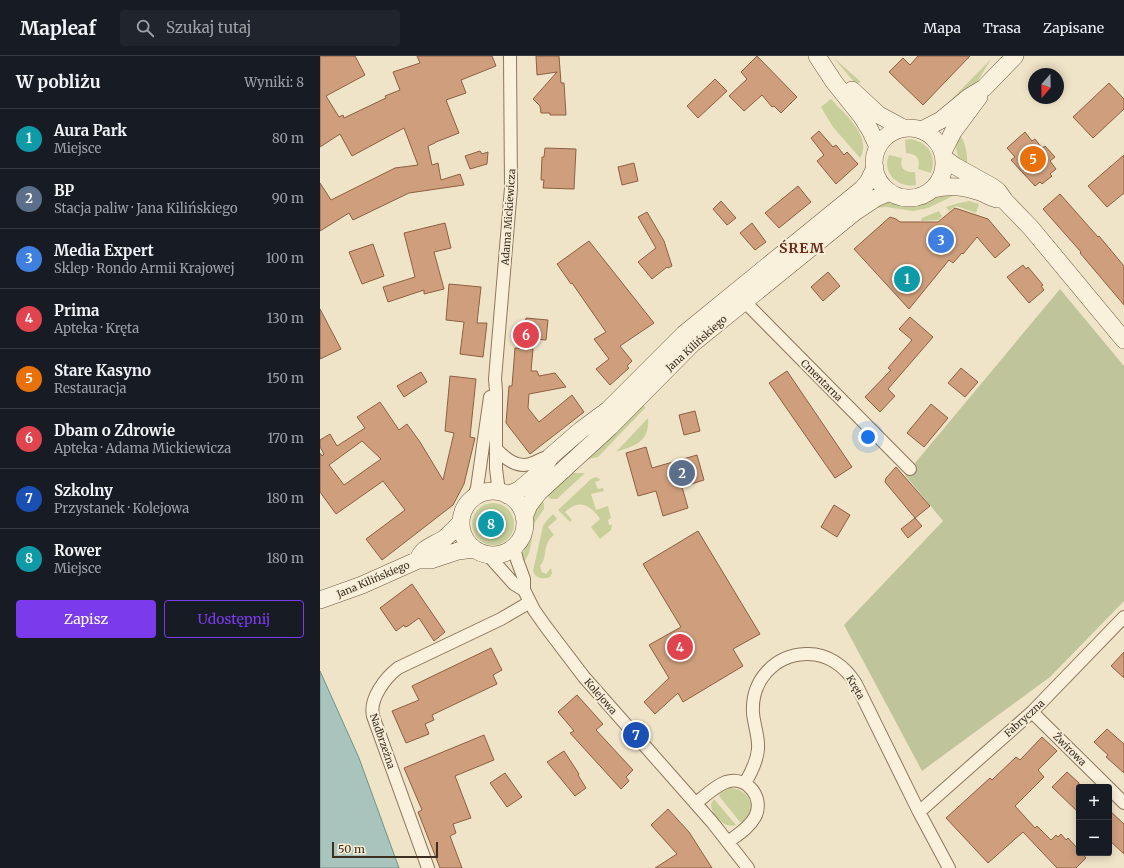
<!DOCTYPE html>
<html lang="pl">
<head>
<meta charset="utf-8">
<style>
  :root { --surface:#171b24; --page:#20242c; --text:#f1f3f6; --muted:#9ea1a6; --line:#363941; --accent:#7c3aed }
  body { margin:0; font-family:Merriweather,serif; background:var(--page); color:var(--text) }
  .controls { position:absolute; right:12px; bottom:12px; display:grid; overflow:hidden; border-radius:4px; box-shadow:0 2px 10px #0003 }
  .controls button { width:36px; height:36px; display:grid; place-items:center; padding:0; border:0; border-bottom:1px solid var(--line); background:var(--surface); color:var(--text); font:20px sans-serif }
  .compass { position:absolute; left:708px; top:12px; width:36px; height:36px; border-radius:50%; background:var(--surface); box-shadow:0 2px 10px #0003; rotate:200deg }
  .scale { position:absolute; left:12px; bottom:10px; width:106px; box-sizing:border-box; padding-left:4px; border:2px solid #3d2e20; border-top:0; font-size:11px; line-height:14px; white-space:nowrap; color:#3d2e20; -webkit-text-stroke:3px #f7eed8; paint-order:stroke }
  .you { position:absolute; left:548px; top:381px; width:14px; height:14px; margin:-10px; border:3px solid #fff; border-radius:50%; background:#1a73e8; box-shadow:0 0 0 6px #1a73e833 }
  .badge { display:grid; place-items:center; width:26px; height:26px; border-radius:50%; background:var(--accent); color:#fff; font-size:13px; font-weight:700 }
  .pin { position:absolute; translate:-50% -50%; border:2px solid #fff; box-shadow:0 1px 4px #0006 }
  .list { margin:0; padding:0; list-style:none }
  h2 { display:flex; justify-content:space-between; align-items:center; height:52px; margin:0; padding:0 16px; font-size:17px }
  h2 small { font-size:13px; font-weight:400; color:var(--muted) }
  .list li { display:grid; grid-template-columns:26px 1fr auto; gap:12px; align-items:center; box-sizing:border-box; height:60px; padding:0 16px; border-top:1px solid var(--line) }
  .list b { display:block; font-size:15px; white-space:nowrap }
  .list p { margin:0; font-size:13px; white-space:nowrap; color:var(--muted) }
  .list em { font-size:13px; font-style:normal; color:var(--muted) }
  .actions { display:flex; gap:8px; padding:12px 16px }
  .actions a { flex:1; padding:9px 0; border:1px solid var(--accent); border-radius:4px; text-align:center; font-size:14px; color:var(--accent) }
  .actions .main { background:var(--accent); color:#fff }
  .icon { flex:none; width:22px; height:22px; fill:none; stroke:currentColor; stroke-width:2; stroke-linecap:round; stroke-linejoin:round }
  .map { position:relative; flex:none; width:804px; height:812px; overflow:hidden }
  header { display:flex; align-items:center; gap:24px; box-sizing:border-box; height:56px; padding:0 20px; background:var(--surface); border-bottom:1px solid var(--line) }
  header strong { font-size:19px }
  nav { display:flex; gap:22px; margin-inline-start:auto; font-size:14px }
  .search { width:280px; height:36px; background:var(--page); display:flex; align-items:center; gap:10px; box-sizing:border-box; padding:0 14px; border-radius:4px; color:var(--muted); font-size:15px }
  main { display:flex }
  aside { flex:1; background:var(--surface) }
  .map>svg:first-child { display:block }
  .green { fill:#c9cf9b }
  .cemetery { fill:#bfc49a }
  .water { fill:#a9c4bc; stroke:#6f938a }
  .building { fill:#cf9f7d; stroke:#8d5f41; fill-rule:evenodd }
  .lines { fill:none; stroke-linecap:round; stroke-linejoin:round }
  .street-casing { stroke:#8d765c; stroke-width:14 }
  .secondary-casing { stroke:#6f573f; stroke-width:18 }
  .street { stroke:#faf1dc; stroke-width:12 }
  .secondary { stroke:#faf1dc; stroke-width:17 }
  .labels { text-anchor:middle; stroke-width:4; stroke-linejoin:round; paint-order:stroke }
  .street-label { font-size:10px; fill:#3d2e20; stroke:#f7eed8 }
  .district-label { font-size:14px; font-weight:bold; letter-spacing:1px; fill:#6b2e1e; stroke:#f7eed8 }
</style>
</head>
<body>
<header>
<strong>Mapleaf</strong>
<div class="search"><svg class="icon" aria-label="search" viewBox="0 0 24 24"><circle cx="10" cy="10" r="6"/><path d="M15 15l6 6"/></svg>Szukaj tutaj</div>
<nav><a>Mapa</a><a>Trasa</a><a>Zapisane</a></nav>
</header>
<main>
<aside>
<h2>W pobliżu<small>Wyniki: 8</small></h2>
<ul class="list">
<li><span class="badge" style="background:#0f9aa8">1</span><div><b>Aura Park</b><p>Miejsce</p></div><em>80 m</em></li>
<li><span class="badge" style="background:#5c6f8a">2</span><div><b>BP</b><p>Stacja paliw · Jana Kilińskiego</p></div><em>90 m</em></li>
<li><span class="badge" style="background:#3f7fe0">3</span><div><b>Media Expert</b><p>Sklep · Rondo Armii Krajowej</p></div><em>100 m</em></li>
<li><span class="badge" style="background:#e0444e">4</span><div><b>Prima</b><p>Apteka · Kręta</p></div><em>130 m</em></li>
<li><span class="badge" style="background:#e8710a">5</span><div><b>Stare Kasyno</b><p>Restauracja</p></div><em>150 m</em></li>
<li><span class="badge" style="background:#e0444e">6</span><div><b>Dbam o Zdrowie</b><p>Apteka · Adama Mickiewicza</p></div><em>170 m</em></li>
<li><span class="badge" style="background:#1a4fb4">7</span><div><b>Szkolny</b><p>Przystanek · Kolejowa</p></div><em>180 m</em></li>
<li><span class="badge" style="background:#0f9aa8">8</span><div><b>Rower</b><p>Miejsce</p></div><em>180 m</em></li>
</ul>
<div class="actions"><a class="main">Zapisz</a><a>Udostępnij</a></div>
</aside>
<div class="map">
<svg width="804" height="812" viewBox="0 0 804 812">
  <rect width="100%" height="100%" fill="#f0e4c8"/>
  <path class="green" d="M513,1L541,26L538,27L534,26Z
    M671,3L657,26L627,50L628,47Z
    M511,43C524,58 553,80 540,102L513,71L501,51Z
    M639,77C646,87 648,99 647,111C635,98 634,94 639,77Z
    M591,83C609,87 617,100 611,117L598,113C601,103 597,98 586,97L585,84Z
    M569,99L582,102C579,112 585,117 595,116L596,129C579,133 561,117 569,99Z
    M621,138H637L608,152L593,155L566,151L556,152L566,146C572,146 578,148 585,149C599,151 609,144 621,138Z
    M649,145L659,148L656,157L636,150L629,155L626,151L639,147Z
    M619,155L622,160L618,164L601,165L602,162Z
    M322,344L325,352L278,401L264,404Z
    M328,362C330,386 315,390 296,396Z
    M252,417H265L237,443H231L226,438Z
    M276,421L281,424L275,426L278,433L283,432L284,435L271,438L276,454L288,450L291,462L288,464L289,469H292L291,474L280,483L271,471L280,463C270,448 259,443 245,456L252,464L250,466L238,454L271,423Z
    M221,444L224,448V453C220,459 216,463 214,470C211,482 212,498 203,507V497L210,478L211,463Z
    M152 468a21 21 0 1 1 42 0a21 21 0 1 1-42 0Z
    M233,458L237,463L228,471L234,479C221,490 229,498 220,510L222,516L226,518L231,512L232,517L230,521C223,524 215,522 213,515L223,470L227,464Z
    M410,732C429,732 439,754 422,766H420L399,740L400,737Z
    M394,743L416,769C404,773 391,759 391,748Z"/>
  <path class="cemetery" d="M740,233L804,310V545L730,621L602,715L524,569L623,465L585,419Z"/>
  <path class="water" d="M0,615L39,702L79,812H0Z"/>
  <path class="building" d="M0,0H35L45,19L6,40L19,61L23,59L24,62L66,42L65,40L80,34L73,16L100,7L97,0H172L176,10L141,24L146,37L126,44L139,77L116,86H115V87L108,90L112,109L118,107L121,124L140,118L144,129L89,137L33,164L29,157L0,175V127L11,144L75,112L98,109L84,72L32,100L20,78L0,91Z
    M216,0H239L241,27H244L246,59H230V57H221L220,50L213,43L237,16L217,19Z
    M437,0L477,41L461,57L454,50L452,51L442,39L424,55L409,40L427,23L421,16Z
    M598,0H650L603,49L569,16L583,2L590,9Z
    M395,23L407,35L378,62L367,50Z
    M789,27L804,43V53L773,82L753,61Z
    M499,75L513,91L516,89L524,99L527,96L538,108L516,128L497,105L504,99L491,82Z
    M705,76L712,85L715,83L722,92L725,90L735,101L730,105L736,113L730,118L732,120L722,128L720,126L715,130L691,104L695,101L687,92Z
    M225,92L256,93L254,133L223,132L224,124H221L222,101H224Z
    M160,95L162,98L168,96L167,108L150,113L145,100Z
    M804,99V137L787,151L768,130Z
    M314,107L318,125L302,129L298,111Z
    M478,130L491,146L459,172L445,157Z
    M740,138L778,181L779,180L804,210V249L760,197L761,196L723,153Z
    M401,145L416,162L407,169L393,153Z
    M635,152L668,163L690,189L675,202L657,181L643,198L642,197L633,207L629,204L589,253L534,193L570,161L576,163L580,166H618Z
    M327,156L344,185L352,210L348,212L347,211L332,223L318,206L336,192L318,161Z
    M125,167L131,192L114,196L124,233L104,238V234L68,246L63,231L95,221L84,177Z
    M432,167L446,186L435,194L420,177Z
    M269,185L334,267L300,290L312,305L307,310L309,312L290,329L276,313L289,303L274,283L286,276L252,227L251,228L237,208Z
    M53,188L64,220L42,228L29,196Z
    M703,209L706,213L708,211L723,229L721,230L724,234L709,247L687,221Z
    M508,216L520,230L503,245L491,231Z
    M129,228L161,231L157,267H167L163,301L140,298L144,266L126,264Z
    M0,253L21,293L0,303Z
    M590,261L613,281L568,333L575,340L560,356L545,341L571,314L568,312L592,284L579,273Z
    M206,262L228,264L226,284L204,282Z
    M195,292L213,293L211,315H217L219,320L235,317L246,331L209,338L208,352L219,366L252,339L264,356L210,398L186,367L189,330H192Z
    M641,312L658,326L645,341L628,327Z
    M467,315L532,411L515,422L449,327Z
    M101,316L107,326L84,341L77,330Z
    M130,320L156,323L150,381L155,382L144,428L133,449L62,504L46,483L85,454L63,425L16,458L0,436V397L2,400L4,398L0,391V384L10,378L17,390L45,372L37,361L60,346L79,374L87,368L100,386L123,424L134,377L125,375ZM42,385L61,403L24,429L9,409Z
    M611,348L628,362L604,391L587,377Z
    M375,355L380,375L364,379L359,359Z
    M326,391L332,412L377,399L384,424L362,431L368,452L343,460L336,435L318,440L306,397Z
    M576,411L610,450L595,462L565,426L566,422Z
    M514,449L530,459L517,481L501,471Z
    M595,462L602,470L588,482L581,473Z
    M378,475L440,578L413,593L423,610L363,646L358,637L335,658L324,646L349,622L329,589L361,571L323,508Z
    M92,528L125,576L114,585L99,562L88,570L85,571L84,569L76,575L60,552Z
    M171,592L182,614L173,619L177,628L112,659L114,664L105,668L109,678L86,687L72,655L99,644L92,630Z
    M804,596V622L791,610Z
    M257,639L283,668L276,674L313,714L306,721L309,725L301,733L250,677L254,675L238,656Z
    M787,673L804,688V717L786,701L788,699L774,686Z
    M164,679L174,704L135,720L151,762L133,768L136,777L130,780L142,812H120L98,756L102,754L84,712Z
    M722,681L737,695L718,714L724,721L695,750L715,772L717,770L731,784L736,779L738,781L741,778L746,784L748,782L759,794V797H762L766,802L756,812H737L703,776L668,807L626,762L670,722L672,724L696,701L700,704Z
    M244,695L259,718L258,719L266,732L255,740L227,706Z
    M747,716L759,727V757L732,731Z
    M185,717L202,741L187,751L170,727Z
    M348,753L369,776L392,812H335L357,798L331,769Z
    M789,754L804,768V798L789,784Z"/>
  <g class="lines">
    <g class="street-casing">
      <path id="street" d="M421,239L424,245L590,413
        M176,393C185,402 196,412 210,408C218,406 223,401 231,400
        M179,436L176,413V335L175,323L191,132L190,0
        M153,443L157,432L170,341
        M194,491L197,504L204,523V534L214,554L226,571L264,621L392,766L428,812
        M168,499L194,528L204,534
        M712,656L788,731
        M425,727C431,717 437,705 438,693C439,681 434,669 433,657C431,625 454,599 486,598C507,597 525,610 536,628L599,756L629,812
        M789,732L804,747
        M376,747C385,740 395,730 406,726C427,719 445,742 435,761C429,772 417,779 408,786
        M599,756L712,656L804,561
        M108,812L53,660C49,643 65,622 78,612L181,563L210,546"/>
    </g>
    <g class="secondary-casing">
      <path id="secondary" d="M497,0L514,26L542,61L550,74L558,91
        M532,34L559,59L583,72
        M554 107a35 35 0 1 1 70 0a35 35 0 1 1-70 0Z
        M602,74L621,64L649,41L664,32L695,0
        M623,96L633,76L659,41
        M624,102L635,110L671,130L678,135L685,145L711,172L804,284
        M613,133C629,129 644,130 660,136C666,138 671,142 677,143
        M141 467a32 32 0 1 1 64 0a32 32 0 1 1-64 0Z
        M187,439L199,434L219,417L231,400L261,374L288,354L364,278L542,133L548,126L555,112
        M204,461L209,449L219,436L290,371L372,288L535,156L556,142L570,136
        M98,504C102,491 115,489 125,482C131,477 136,472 141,466
        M0,544L42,529L98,504H111L138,495L154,493"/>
    </g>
    <use href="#street" class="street"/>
    <use href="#secondary" class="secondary"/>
  </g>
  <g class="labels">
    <g class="street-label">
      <text transform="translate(188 161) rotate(-86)" y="4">Adama Mickiewicza</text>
      <text transform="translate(376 287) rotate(-42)" y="4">Jana Kilińskiego</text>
      <text transform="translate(502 324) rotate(45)" y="4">Cmentarna</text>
      <text transform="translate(53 523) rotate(-23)" y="4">Jana Kilińskiego</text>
      <text transform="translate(536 631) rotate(60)" y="4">Kręta</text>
      <text transform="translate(281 640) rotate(49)" y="4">Kolejowa</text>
      <text transform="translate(704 662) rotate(-42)" y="4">Fabryczna</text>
      <text transform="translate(63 685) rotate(71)" y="4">Nadbrzeżna</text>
      <text transform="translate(750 693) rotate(45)" y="4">Żwirowa</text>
    </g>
    <g class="district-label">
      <text x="482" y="197">ŚREM</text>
    </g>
  </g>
</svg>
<div class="controls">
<button>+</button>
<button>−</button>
</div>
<svg class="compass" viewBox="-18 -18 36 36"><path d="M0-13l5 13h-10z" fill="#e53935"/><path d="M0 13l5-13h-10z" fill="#9ea1a6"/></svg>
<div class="scale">50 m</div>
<div class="you"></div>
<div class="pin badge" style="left:587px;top:223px;background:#0f9aa8">1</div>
<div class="pin badge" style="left:362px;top:417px;background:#5c6f8a">2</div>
<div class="pin badge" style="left:621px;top:184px;background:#3f7fe0">3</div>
<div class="pin badge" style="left:360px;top:591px;background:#e0444e">4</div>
<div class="pin badge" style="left:713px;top:103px;background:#e8710a">5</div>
<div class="pin badge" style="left:206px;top:279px;background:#e0444e">6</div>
<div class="pin badge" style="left:316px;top:679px;background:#1a4fb4">7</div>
<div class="pin badge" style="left:171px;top:468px;background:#0f9aa8">8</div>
</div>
</main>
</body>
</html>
